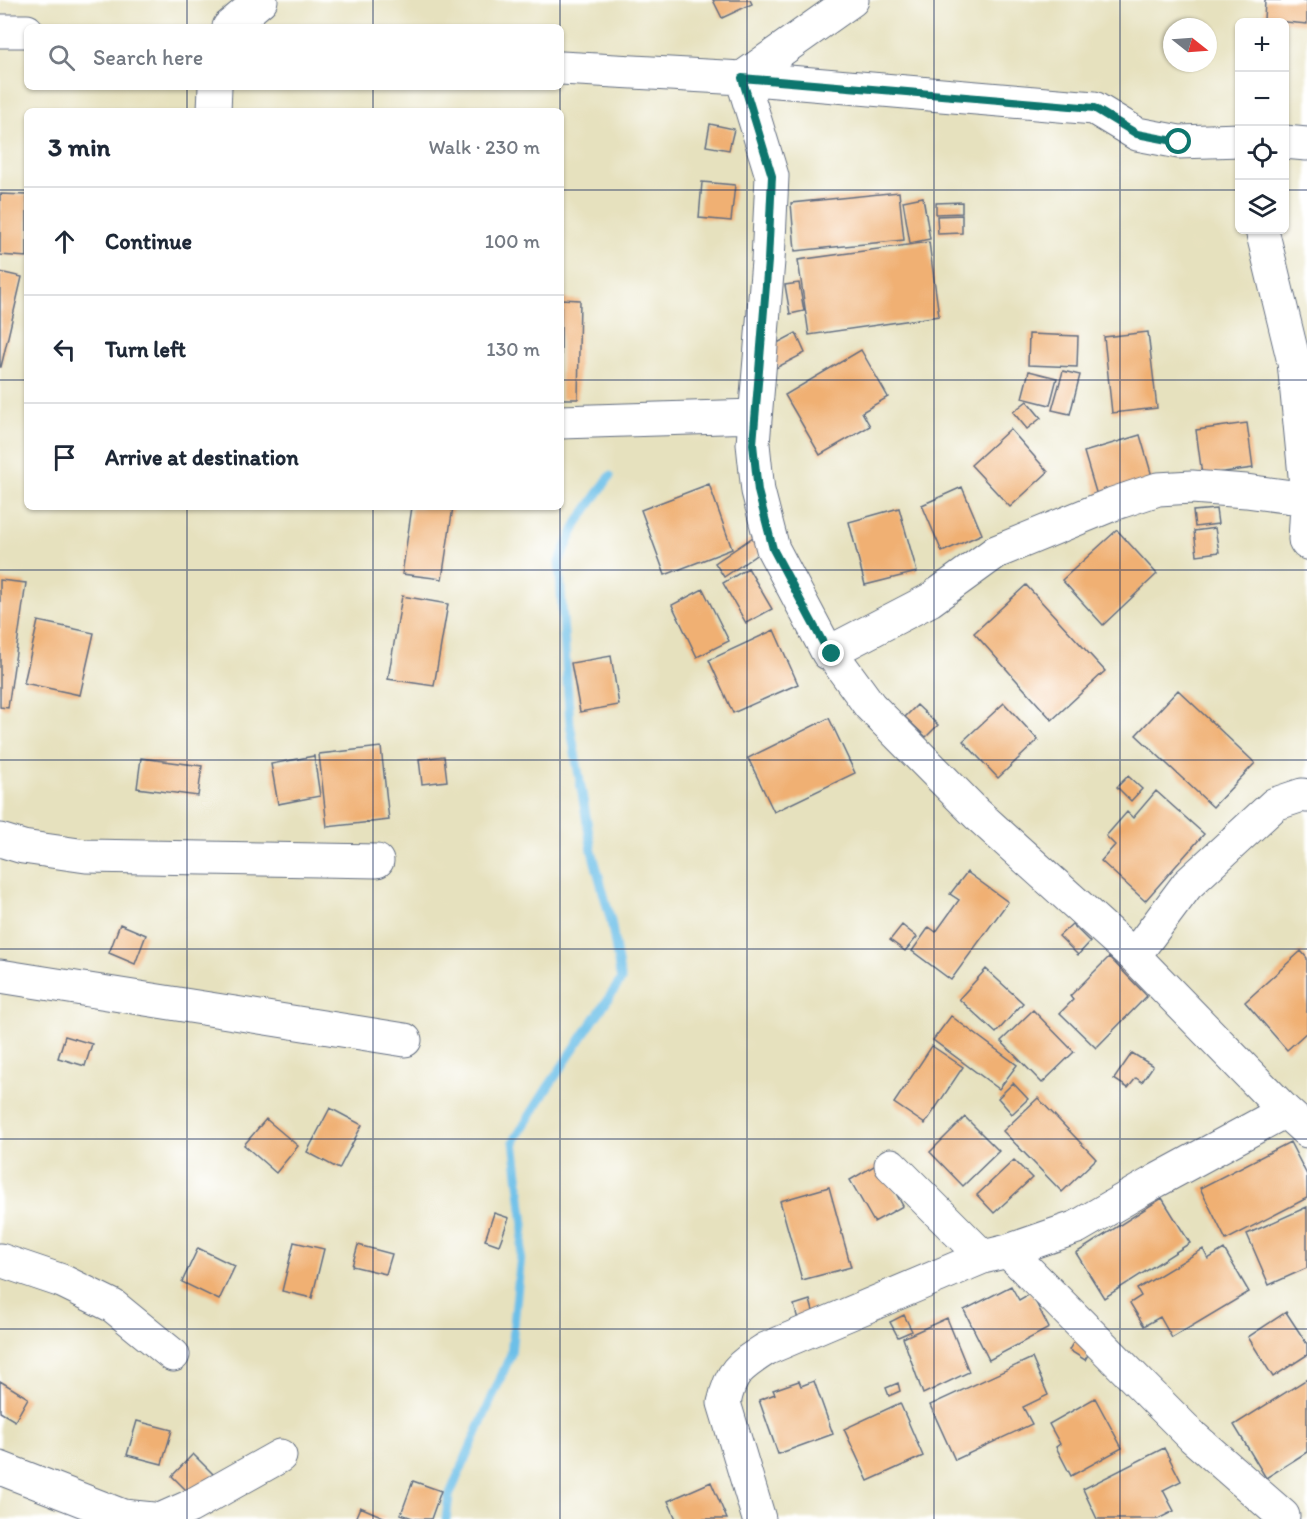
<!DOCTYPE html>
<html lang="en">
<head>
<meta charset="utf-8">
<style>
  :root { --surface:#fff; --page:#f6f6f7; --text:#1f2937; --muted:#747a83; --line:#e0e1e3 }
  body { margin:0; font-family:Itim,sans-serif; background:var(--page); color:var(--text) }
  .controls { position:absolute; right:18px; top:18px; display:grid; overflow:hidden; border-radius:9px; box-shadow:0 2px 4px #0004 }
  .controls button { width:54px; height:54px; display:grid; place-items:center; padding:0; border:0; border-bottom:2px solid var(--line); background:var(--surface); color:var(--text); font:30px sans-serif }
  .compass { position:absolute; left:1163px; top:18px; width:54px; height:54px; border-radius:50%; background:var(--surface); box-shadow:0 2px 4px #0004; rotate:107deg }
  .stop { position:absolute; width:18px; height:18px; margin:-14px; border:4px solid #0f766e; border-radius:50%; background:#fff }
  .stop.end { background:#0f766e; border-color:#fff; box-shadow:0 2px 6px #0008 }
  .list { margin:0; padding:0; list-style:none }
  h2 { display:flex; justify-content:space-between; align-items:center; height:78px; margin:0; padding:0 24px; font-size:26px }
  h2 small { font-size:20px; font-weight:400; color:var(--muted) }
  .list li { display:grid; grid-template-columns:39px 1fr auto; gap:18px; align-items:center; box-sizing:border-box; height:108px; padding:0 24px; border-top:2px solid var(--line) }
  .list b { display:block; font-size:22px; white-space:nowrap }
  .list em { font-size:20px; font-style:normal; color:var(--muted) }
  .icon { flex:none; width:33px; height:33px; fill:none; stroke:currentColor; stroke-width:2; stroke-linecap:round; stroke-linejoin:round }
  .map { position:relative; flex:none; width:1307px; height:1519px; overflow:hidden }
  .search { position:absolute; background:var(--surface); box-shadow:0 2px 4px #0004; left:24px; top:24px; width:540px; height:66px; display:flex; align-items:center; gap:15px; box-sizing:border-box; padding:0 21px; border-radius:9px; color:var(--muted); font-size:22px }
  .panel { position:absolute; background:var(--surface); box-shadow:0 2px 4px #0004; left:24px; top:108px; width:540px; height:402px; border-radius:9px }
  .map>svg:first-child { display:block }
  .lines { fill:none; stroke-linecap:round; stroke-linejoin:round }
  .stream { stroke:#6cbfe8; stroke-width:9 }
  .building { fill:#f0b073 }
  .minor-casing { stroke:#626d80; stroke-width:35 }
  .minor { stroke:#fff; stroke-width:33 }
  .route { stroke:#0f766e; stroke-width:8 }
  .grid { fill:none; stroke:#1b2f5e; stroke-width:1.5; stroke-opacity:0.55 }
</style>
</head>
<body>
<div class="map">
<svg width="1307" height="1519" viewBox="0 0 1307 1519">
  <rect width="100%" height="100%" fill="#fff"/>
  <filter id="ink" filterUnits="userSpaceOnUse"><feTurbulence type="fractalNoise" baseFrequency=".0167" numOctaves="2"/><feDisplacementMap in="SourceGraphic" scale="12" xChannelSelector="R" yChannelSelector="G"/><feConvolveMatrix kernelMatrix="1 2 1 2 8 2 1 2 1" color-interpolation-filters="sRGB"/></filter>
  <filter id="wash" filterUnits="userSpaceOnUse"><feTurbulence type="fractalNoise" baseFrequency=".008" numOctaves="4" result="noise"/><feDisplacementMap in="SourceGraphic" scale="24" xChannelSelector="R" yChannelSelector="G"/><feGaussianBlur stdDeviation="1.35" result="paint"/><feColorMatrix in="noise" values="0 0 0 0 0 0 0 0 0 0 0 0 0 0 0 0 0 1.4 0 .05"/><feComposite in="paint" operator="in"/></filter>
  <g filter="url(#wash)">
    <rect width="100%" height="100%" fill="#e6e1be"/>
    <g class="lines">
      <path class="stream" d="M446,1519L449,1496L511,1354L524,1225L514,1141L548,1087L621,980L611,921L592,851L570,724L559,562L578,522L610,476"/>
    </g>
    <g id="blocks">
      <path class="building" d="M713,0H750L752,4L722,18Z
        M1265,0H1307V24L1264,20Z
        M710,124L734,129L729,150L706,146Z
        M702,182L735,185L731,221L699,218Z
        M899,192L904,240L795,251L791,203Z
        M0,194L27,195V257L0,255Z
        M923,197L930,239L910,243L903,201Z
        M962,202V213L936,214V203Z
        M962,215V233L938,234L937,216Z
        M929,242L939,316L809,335L798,260Z
        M0,272L22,277L1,367H0Z
        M799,283L804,311L790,314L785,285Z
        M561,299L580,300L578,399H561Z
        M1148,332L1157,408L1112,413L1104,337Z
        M796,333L805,353L772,370L762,351Z
        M1029,334L1078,336L1077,367L1028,365Z
        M861,350L888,397L862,412L870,426L820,455L785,395Z
        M1029,371L1057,378L1050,405L1022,398Z
        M1063,371L1080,375L1070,414L1052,410Z
        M1027,401L1041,418L1027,429L1013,412Z
        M1247,423L1253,468L1202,475L1196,430Z
        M1010,429L1048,472L1010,507L971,465Z
        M1140,435L1154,483L1098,499L1084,452Z
        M709,484L732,549L665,575L641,510Z
        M962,487L982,534L942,552L922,505Z
        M412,507H453L442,579L402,574Z
        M899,508L917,572L865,585L849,522Z
        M1216,509L1218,524L1195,527L1193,511Z
        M1215,528L1219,552L1197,555L1194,531Z
        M1117,530L1157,574L1103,625L1062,580Z
        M756,535L765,549L724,577L715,563Z
        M748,568L772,609L746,623L723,583Z
        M0,580L26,583L8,708L0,707Z
        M1026,585L1105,671L1052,720L974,633Z
        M703,589L729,641L697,657L672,605Z
        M402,596L448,604L434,686L388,679Z
        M38,621L94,633L80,695L24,683Z
        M774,630L798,684L733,713L709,660Z
        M611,656L619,705L580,712L571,663Z
        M1178,690L1255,763L1213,807L1136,735Z
        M1004,703L1038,740L998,778L963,741Z
        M917,705L938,725L926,737L905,717Z
        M829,718L855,773L774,812L748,758Z
        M381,747L389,820L327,827L319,754Z
        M314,756L320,796L278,804L271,764Z
        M444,756L447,781L422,784L419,759Z
        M141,758L202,766L198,796L137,788Z
        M1128,776L1142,789L1131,801L1117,787Z
        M1156,791L1204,834L1145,901L1101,861L1115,845L1106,836L1127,812L1133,818Z
        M967,872L1008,902L951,980L912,951L929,927L936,932L959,900L950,894Z
        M120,924L146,935L135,964L109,953Z
        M1072,924L1090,942L1078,955L1059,936Z
        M902,925L917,937L905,951L890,940Z
        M1301,951L1307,958V1032L1287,1050L1245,1002Z
        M1109,957L1147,996L1096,1048L1060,1013L1073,1000L1070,996Z
        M986,969L1023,1003L996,1033L959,999Z
        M1033,1010L1074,1052L1042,1083L1001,1041Z
        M951,1016L1017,1065L999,1089L933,1040Z
        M65,1036L92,1044L85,1066L58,1058Z
        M932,1046L963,1067L925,1124L894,1103Z
        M1132,1053L1153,1066L1142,1082L1136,1078L1128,1088L1114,1079Z
        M1013,1083L1028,1099L1012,1114L998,1098Z
        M1038,1098L1096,1159L1062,1192L1003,1131Z
        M330,1108L362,1125L339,1169L307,1152Z
        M965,1117L999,1151L963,1186L930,1152Z
        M266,1119L298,1146L276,1173L244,1145Z
        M1290,1142L1307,1175V1198L1226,1240L1200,1188Z
        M1014,1160L1032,1178L994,1213L977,1195Z
        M879,1163L903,1206L874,1222L850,1180Z
        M829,1187L851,1267L802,1280L780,1201Z
        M1162,1198L1190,1243L1104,1298L1076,1253Z
        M1307,1207V1268L1269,1285L1247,1234Z
        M494,1213L509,1218L499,1245L485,1240Z
        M294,1242L324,1249L312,1298L282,1291Z
        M358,1245L392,1254L386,1274L352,1266Z
        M198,1248L235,1266L219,1300L182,1282Z
        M1203,1249L1208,1259L1224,1249L1249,1292L1172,1338L1160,1317L1144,1326L1130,1303L1141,1296L1137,1289Z
        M1011,1286L1019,1300L1031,1293L1049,1328L989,1360L964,1310Z
        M810,1300L816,1322L800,1327L794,1305Z
        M1286,1312L1307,1344V1355L1273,1377L1248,1337Z
        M904,1315L912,1331L898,1337L890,1322Z
        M947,1318L969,1372L923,1394L903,1338Z
        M1078,1334L1095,1343L1085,1360L1069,1350Z
        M1032,1358L1048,1395L1023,1407L1032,1424L955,1460L930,1405Z
        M1307,1379V1452L1266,1478L1234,1425Z
        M0,1381L28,1398L15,1421L0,1412Z
        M799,1381L801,1386L814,1381L833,1434L778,1454L759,1400L775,1394L773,1390Z
        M898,1383L900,1391L889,1396L886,1388Z
        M1095,1398L1122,1448L1071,1476L1056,1447L1060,1444L1049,1424Z
        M900,1403L923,1456L868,1481L844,1429Z
        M137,1421L172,1430L162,1464L127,1455Z
        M1164,1448L1181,1481L1163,1490L1174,1511L1158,1519H1097L1083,1489Z
        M193,1454L216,1477L195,1499L172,1476Z
        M413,1481L441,1491L431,1519H415L401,1514Z
        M711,1482L727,1519H676L668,1501Z
        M360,1507L388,1519H355Z"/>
    </g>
  </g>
  <g filter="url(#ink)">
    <use href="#blocks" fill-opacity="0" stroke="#626d80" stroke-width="1.5"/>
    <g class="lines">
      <g class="minor-casing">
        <path id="minor" d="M229,27L261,0
          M0,31H27
          M561,68L742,78L1094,108L1137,134L1179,142L1240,140
          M742,78L772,176L768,261L753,444L758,491L773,549L828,653L832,654L870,706L977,814L1134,956L1285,1111L1307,1131
          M742,78L852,0
          M214,111L215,87
          M1284,142L1307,144
          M1262,230L1294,362L1307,496
          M561,422L755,416
          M1307,505L1305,540L1307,543
          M828,653L930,600L996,552L1113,504L1158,489L1192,487L1246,491L1307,499
          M0,840L23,847L86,856L377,861
          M1134,956L1187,885L1275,804L1302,795L1307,796
          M0,976L405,1040
          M891,1165L983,1257
          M1008,1251L1193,1437L1283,1516
          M0,1260L62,1281L113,1306L173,1355
          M0,1468L123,1516L153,1519
          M162,1519L189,1507L280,1456
          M759,1519L724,1403C731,1371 740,1366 766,1349L983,1257L1008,1251L1077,1227L1156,1181L1285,1111"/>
      </g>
      <use href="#minor" class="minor"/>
    </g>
  </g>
  <g class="lines" filter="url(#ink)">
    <path class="route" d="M832,654L828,652L773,549L758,491L753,444L768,261L772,176L742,78L1094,108L1137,134L1179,142"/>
  </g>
  <path class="grid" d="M187,0V27M373,0V27M560,0V27M747,0V1519M934,0V1519M1120,0V1519M187,87V111M373,87V111M560,87V111M0,190H27M561,190H1240M1284,190H1307M0,380H27M561,380H1307M187,507V1519M373,507V1519M560,507V1519M0,570H1307M0,760H1307M0,949H1307M0,1139H1307M0,1329H1307"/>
</svg>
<div class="controls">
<button>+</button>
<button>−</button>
<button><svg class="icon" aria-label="locate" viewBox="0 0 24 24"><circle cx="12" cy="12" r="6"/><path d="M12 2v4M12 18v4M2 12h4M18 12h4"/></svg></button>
<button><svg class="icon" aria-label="layers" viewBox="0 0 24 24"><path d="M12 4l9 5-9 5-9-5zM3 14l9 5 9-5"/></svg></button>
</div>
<svg class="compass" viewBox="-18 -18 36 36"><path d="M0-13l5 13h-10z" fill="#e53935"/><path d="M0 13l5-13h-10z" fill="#747a83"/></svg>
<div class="stop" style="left:1179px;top:142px"></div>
<div class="stop end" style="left:832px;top:654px"></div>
<div class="search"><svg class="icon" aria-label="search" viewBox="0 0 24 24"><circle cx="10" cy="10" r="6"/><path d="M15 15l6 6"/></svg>Search here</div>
<section class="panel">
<h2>3 min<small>Walk · 230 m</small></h2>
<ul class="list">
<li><svg class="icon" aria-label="ahead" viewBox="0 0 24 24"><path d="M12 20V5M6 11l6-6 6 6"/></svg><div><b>Continue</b></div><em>100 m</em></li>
<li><svg class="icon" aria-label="left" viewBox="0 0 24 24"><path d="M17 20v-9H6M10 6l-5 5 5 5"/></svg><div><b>Turn left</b></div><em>130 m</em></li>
<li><svg class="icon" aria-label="arrive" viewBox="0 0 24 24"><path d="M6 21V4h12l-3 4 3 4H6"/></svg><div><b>Arrive at destination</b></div></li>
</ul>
</section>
</div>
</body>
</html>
